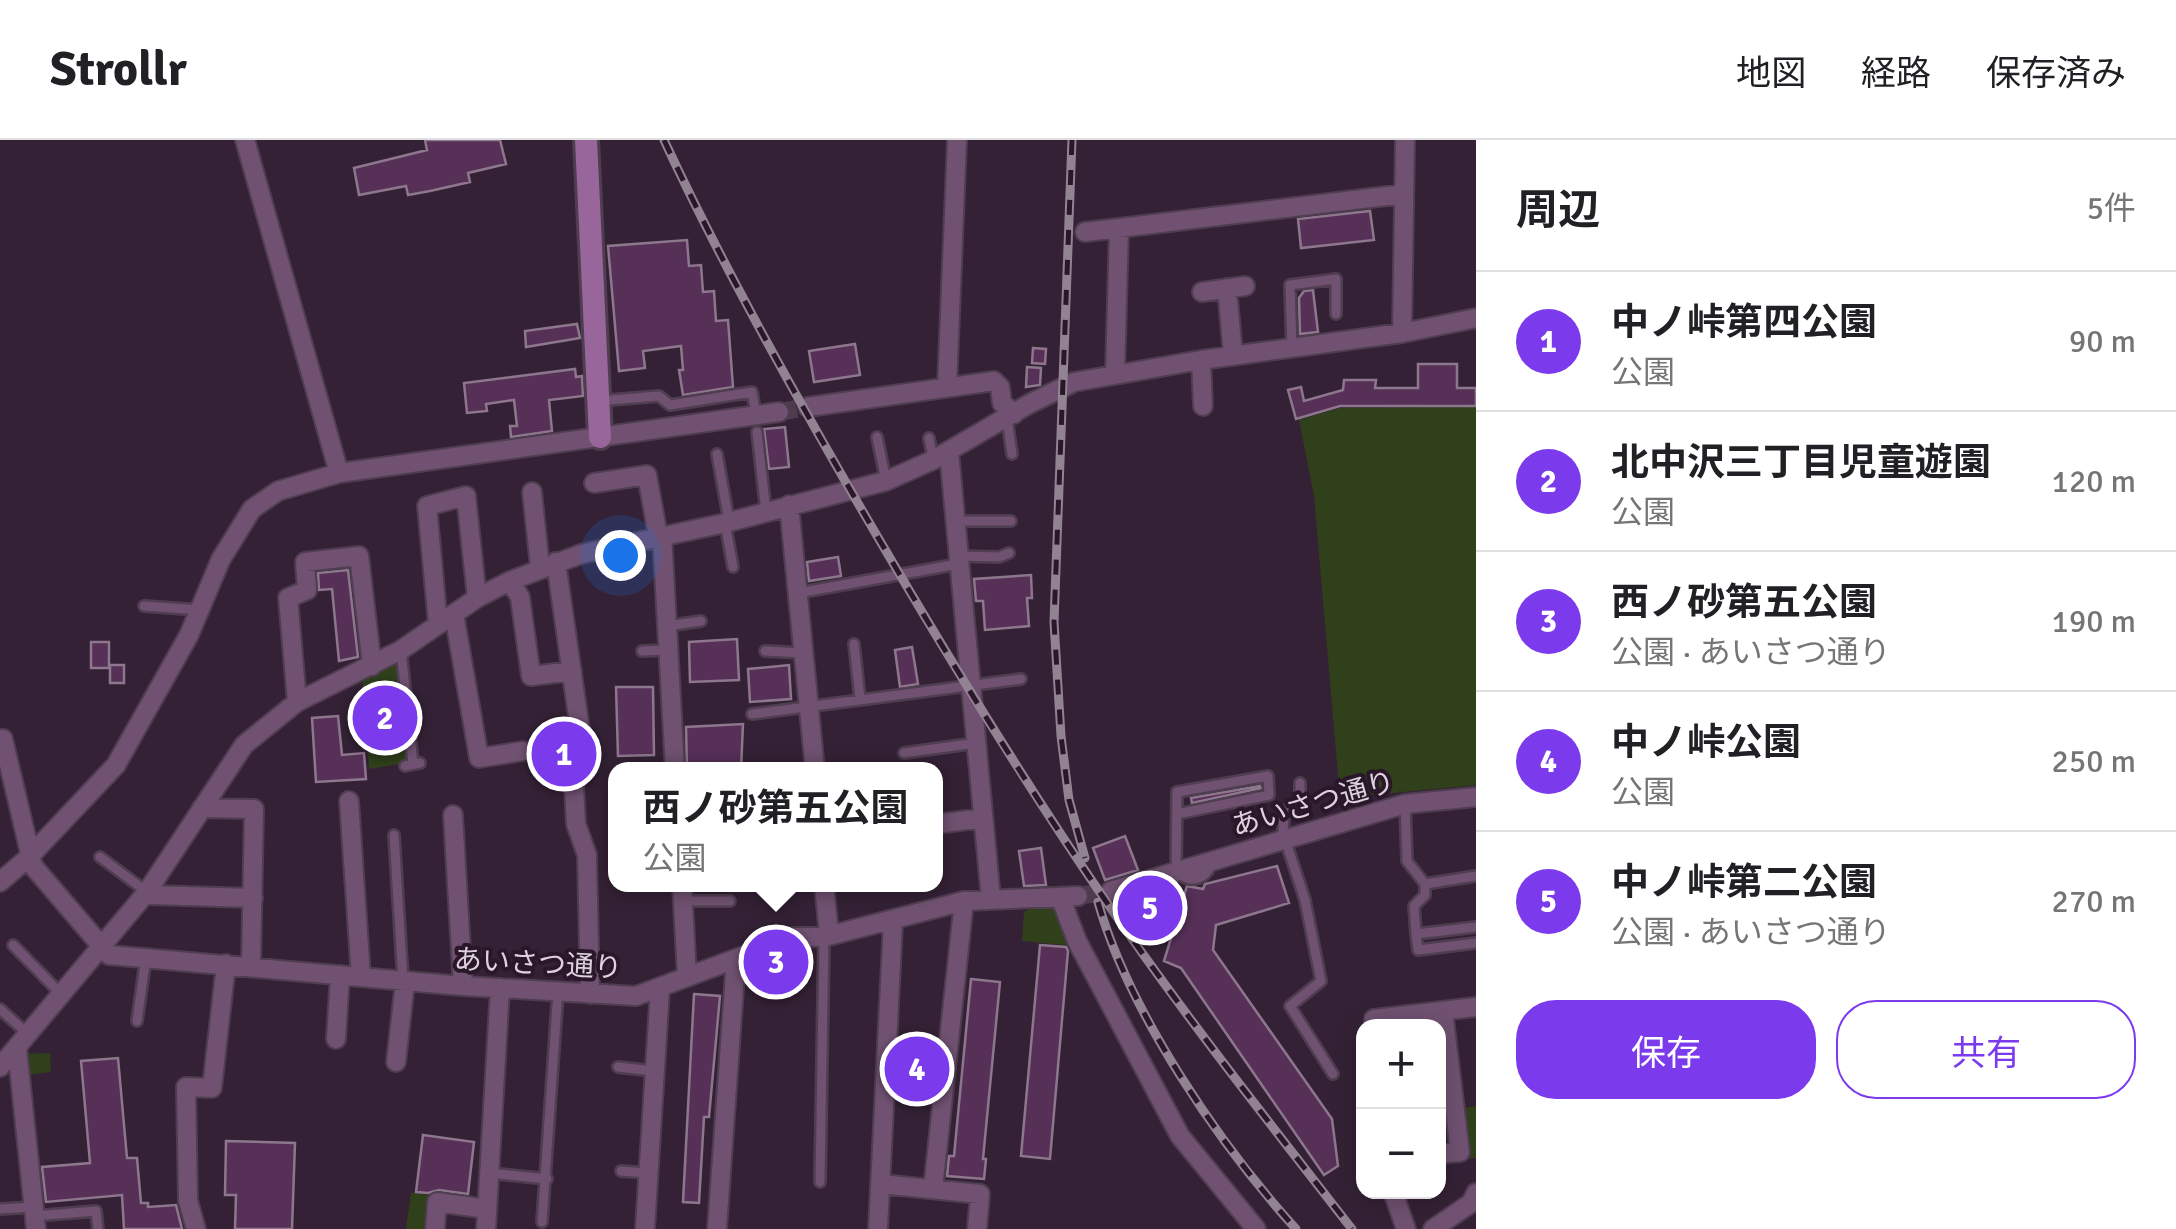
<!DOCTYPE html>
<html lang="ja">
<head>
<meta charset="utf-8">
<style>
  :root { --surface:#fff; --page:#f2f2f2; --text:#202124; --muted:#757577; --line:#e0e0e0; --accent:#7c3aed }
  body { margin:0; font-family:Signika,"Noto Sans JP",sans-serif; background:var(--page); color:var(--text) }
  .controls { position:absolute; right:30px; bottom:30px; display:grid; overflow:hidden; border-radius:20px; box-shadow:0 5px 25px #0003 }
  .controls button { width:90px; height:90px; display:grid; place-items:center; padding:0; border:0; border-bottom:2px solid var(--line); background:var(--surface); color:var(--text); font:50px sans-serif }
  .you { position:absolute; left:620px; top:415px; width:35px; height:35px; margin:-25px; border:8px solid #fff; border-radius:50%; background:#1a73e8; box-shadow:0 0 0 15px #1a73e833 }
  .badge { display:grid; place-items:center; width:65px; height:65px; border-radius:50%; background:var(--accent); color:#fff; font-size:32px; font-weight:700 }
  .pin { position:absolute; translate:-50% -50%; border:5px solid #fff; box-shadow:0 2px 10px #0006 }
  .popup { position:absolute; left:608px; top:622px; width:335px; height:130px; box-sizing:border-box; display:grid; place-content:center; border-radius:20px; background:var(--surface); filter:drop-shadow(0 2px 8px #0005); font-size:32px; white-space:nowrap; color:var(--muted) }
  .popup b { font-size:38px; color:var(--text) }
  .popup::after { content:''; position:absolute; left:50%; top:100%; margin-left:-20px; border:20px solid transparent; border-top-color:var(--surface) }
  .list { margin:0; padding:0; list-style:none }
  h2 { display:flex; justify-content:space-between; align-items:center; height:130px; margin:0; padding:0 40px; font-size:42px }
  h2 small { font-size:32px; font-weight:400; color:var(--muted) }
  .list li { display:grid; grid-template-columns:65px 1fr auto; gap:30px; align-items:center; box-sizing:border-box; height:140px; padding:0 40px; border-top:2px solid var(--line) }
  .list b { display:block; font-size:38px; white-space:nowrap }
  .list p { margin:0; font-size:32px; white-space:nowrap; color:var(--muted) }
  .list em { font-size:32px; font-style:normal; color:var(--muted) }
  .actions { display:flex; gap:20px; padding:30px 40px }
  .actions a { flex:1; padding:22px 0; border:2px solid var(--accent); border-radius:40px; text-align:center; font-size:35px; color:var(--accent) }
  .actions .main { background:var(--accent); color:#fff }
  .map { position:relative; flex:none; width:1476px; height:1089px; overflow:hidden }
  header { display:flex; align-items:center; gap:60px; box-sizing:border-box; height:140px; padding:0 50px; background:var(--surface); border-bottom:2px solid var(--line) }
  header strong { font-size:48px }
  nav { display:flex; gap:55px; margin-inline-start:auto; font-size:35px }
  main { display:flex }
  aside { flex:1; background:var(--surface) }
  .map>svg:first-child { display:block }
  .green { fill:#2f401b }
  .building { fill:#573058; stroke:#8d778d; stroke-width:2.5 }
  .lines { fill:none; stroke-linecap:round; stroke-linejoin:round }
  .street-tunnel { stroke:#4e3c4e; stroke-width:18; stroke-dasharray:18 9; stroke-linecap:butt }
  .lane-casing { stroke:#4f3d50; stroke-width:14 }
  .street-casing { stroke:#4f3d50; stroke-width:22 }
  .secondary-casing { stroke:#4f3d50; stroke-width:28 }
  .lane { stroke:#705171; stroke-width:9 }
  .street { stroke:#705171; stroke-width:18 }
  .secondary { stroke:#98669a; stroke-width:22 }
  .rail-casing { stroke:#928393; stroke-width:9 }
  .rail { stroke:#2a182a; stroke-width:5; stroke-dasharray:15; stroke-linecap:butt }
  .labels { text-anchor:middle; stroke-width:8; stroke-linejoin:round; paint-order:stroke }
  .street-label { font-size:28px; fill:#ded2de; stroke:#2a182a }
</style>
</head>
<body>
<header>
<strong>Strollr</strong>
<nav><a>地図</a><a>経路</a><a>保存済み</a></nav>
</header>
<main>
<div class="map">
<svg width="1476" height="1089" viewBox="0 0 1476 1089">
  <rect width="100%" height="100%" fill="#342135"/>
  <path class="green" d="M1476,267V645L1340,658L1314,356L1299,280L1339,268Z
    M391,523L396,526L410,617L406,623L369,629L362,538Z
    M1155,746L1166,789L1135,787L1144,750Z
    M1055,765L1075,806L1022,801L1024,772L1034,766Z
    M50,913L51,932L25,935L23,914Z
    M895,913L941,918L938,943L894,940Z
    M1476,966V1018L1467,1019L1463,968Z
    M411,1053L431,1055L427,1089H406Z"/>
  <path class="building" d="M425,0H500L506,24L468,33L470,42L430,51L408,55L406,46L359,55L354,28L427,10Z
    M1370,71L1374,100L1301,108L1298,79Z
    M687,100L689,126L701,125L703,152L714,151L716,181L728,180L733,247L683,255L679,230H683L681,206L643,211L645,228L619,231L608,106Z
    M1313,150L1318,192L1300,194L1299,158L1304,151Z
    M577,184L580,198L526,207L525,191Z
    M855,204L860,235L814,242L809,211Z
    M1033,208L1046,209L1045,224L1032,223Z
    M1418,224H1457V248H1476V266H1340L1296,279L1288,250L1301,247L1304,261L1343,250L1344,240H1376L1375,248H1418Z
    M1027,227L1041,228L1040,245L1026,247Z
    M575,229L576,237L582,236L583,256L549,260L552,291L511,297L510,286H517L514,260L486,264L487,271L467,273L464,243Z
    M785,287L789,327L769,329L764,289Z
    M838,417L841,436L809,441L807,422Z
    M348,430L358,517L339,521L332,449L319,450L318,433Z
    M1031,435L1032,458H1027L1029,486L985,490L983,461H976L974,439Z
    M737,499L739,540L690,542L689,502Z
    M91,502H109V528H91Z
    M912,507L918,544L900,547L895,510Z
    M110,525H124V543H110Z
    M789,525L791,559L750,562L748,529Z
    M616,547H653L654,615L618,616Z
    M338,576L342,615L364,613L366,639L316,642L312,578Z
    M743,584L741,630H687L686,587Z
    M1260,646L1261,648L1192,663L1191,658Z
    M1125,696L1138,730L1105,740L1093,708Z
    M1041,708L1046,745L1024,746L1019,711Z
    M1277,726L1289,763L1216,785L1213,810L1332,979L1338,1026L1324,1035L1181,828L1164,821L1187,746L1203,749L1205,744Z
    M1040,805L1066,807L1068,811L1050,1019L1021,1016Z
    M971,839L1000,842L983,1019H986L984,1039L947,1036L949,1016H954Z
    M694,854L720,856L709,977H704L699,1063L683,1062Z
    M118,918L127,1018H137L141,1063H148V1067L176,1065L182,1089H124L122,1055L46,1062L42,1027L90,1023L81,921Z
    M423,995L474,1002L468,1054L439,1050L428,1053L416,1052Z
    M226,1001L295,1003L292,1089H235L236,1055H225Z"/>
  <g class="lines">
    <path class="street-tunnel" d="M779,272L808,267
      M1078,756L1111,751"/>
    <g class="lane-casing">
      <path id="lane" d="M1292,208L1290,145L1336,139V174
        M598,261L659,256L670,265L752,252L756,275
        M1007,279L1012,314
        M757,292L766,372
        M877,297L886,341
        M929,298L933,319
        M717,314L729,381
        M955,381H1011
        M725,383L733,427
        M958,416L999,417L1009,413
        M798,453L958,424
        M144,466L200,470
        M667,486L701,481
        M854,504L860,559
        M401,510L413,624
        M642,511L668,510
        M765,511L804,513
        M752,574L1021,539
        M904,613L976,603
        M405,626L420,623
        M1300,643V666L1284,671L1283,693L1305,760L1321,841L1290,866L1333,934
        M1405,664L1407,721L1425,744V755L1414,766L1416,794L1476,787
        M1177,674L1269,655L1268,636L1177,652L1176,731C1189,745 1206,740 1212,722
        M394,695L403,841
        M100,717L147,752
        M1425,744L1476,736
        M682,761H730
        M1416,794L1418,810L1476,803
        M13,805L61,854
        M0,869L28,894
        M137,881L146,817
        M618,927L654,931
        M621,1031L648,1033
        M490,1033L547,1039
        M820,1042L824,797
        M0,1069L33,1067
        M34,1076L96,1071L98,1089
        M542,1082L558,851"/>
    </g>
    <g class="street-casing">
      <path id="street" d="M245,0L339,333
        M1085,92L1119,88
        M1227,148L1233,215
        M1202,152L1245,146
        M1402,193L1405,0
        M1201,220L1203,266
        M1115,235L1119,88L1404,54
        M947,247L957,0
        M808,267L994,241L1000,247L1002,263L1014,274
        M949,312L991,759
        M594,343L647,335L658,396
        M532,352L540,427
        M789,365L815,630
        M662,395L675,630
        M556,422L583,611
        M510,441L520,457L531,536L572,531
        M454,474L479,618L523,611
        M438,484L427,366L466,356L477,458
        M297,562L288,458L307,450L305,422L359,416L372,526
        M0,599H3L33,726L109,815L463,846L636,856L794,797H824L964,761L1078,756
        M574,647L576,684L587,715L590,854
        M349,661L361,837
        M202,668L254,669L251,825
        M453,675L463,846
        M936,684L983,678
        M0,742L29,717L116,625L189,495L221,419L252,369L278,351L339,333L779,272
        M682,744L687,837
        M824,744L829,795
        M1111,751L1405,664L1476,657
        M147,752L151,755L253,758
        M1061,759L1077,801L1180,996L1256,1089
        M1375,886L1374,879L1476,867
        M336,899L340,835
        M17,908L36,1089
        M396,922L405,842
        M0,927L147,752L244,605L297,562L401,510L477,458L510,441L581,414L725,383L886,341L933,320L1029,264L1074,242L1201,220L1402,193L1476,178
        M1438,1014L1460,1012L1443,871
        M881,1044L980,1054L977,1089
        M933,1049L964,761
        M1393,1052L1406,1089
        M196,1089L188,1061L186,947L212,948L226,824
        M435,1089L437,1062L487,1069
        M486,1089L500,848
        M645,1089L660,848
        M717,1089L736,819
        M878,1089L893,782
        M1433,1089L1471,1063L1476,1053"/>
    </g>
    <g class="secondary-casing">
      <path id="secondary" d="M586,0L600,297"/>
    </g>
    <use href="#lane" class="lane"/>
    <use href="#street" class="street"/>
    <use href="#secondary" class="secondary"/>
    <g class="rail-casing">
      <path id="rail" d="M664,0C719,118 783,233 848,346C929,486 1012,624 1103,757C1181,871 1267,980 1352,1089
        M1072,0L1054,482L1061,596L1069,660L1085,718
        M1098,762C1129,872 1219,1004 1296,1089"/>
    </g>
    <use href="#rail" class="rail"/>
  </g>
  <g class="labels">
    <g class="street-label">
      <text transform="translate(1313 663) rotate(-16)" y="10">あいさつ通り</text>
      <text transform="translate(538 823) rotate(3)" y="10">あいさつ通り</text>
    </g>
  </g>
</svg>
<div class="controls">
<button>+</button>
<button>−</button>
</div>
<div class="you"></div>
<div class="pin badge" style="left:564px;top:614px">1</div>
<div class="pin badge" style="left:385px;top:578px">2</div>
<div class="pin badge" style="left:776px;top:822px">3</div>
<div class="popup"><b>西ノ砂第五公園</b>公園</div>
<div class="pin badge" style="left:917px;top:929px">4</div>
<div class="pin badge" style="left:1150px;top:768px">5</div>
</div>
<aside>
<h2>周辺<small>5件</small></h2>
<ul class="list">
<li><span class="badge">1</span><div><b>中ノ峠第四公園</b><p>公園</p></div><em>90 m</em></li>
<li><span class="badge">2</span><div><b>北中沢三丁目児童遊園</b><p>公園</p></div><em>120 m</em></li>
<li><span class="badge">3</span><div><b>西ノ砂第五公園</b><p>公園 · あいさつ通り</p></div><em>190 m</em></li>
<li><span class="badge">4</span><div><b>中ノ峠公園</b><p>公園</p></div><em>250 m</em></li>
<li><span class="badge">5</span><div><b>中ノ峠第二公園</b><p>公園 · あいさつ通り</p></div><em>270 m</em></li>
</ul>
<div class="actions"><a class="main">保存</a><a>共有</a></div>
</aside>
</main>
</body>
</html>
